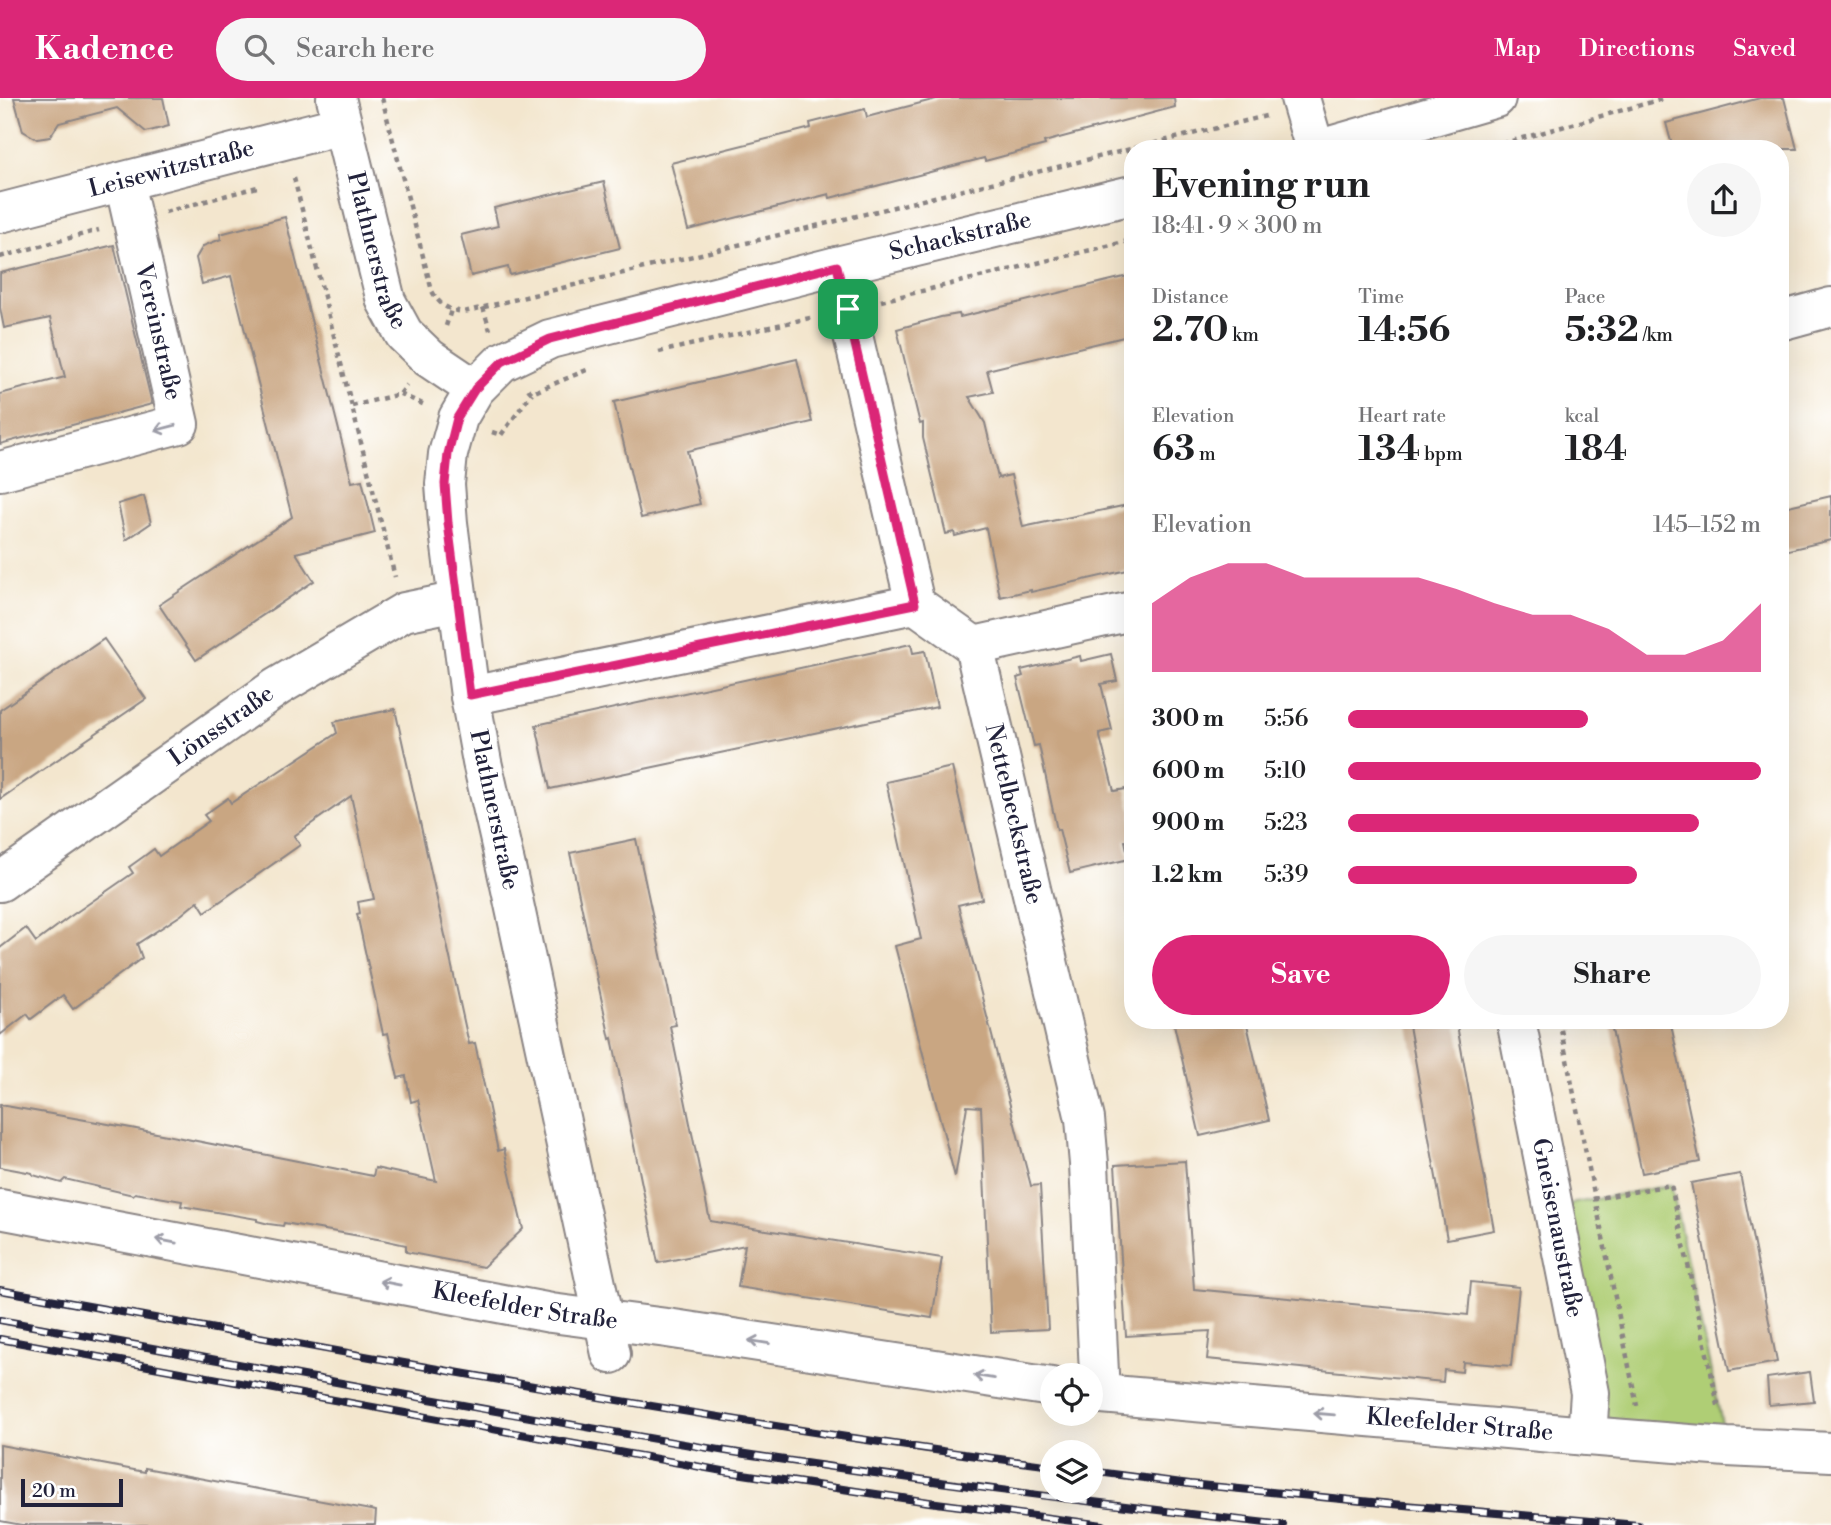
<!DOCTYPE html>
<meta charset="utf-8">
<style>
:root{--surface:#fff;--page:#f6f6f6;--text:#202124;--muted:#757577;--accent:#db2777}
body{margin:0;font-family:"Libre Bodoni",serif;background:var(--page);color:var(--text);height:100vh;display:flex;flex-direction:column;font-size:26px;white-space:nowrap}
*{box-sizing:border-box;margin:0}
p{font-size:23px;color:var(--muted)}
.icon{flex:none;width:38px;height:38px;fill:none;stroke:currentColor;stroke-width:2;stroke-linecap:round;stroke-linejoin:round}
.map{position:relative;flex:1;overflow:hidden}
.side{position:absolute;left:1124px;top:42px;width:665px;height:889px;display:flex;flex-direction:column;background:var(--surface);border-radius:28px;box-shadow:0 7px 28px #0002}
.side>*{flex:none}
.controls{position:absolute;left:1040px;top:1265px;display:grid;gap:14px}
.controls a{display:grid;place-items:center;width:63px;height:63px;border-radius:50%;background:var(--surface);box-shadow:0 7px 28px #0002;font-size:35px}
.scale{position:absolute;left:21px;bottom:18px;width:102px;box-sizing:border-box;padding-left:7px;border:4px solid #22223b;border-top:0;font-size:19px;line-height:24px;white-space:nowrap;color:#22223b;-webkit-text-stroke:5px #fff;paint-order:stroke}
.pin{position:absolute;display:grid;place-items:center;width:60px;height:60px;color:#fff;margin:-30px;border-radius:14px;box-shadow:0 4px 10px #0006}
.round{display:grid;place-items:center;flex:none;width:74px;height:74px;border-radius:37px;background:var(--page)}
.summary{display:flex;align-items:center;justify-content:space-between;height:119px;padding:0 28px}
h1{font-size:38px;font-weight:700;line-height:52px}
.metrics{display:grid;grid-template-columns:repeat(3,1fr);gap:10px;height:119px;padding:7px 28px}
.metrics div{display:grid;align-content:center}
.metrics b{font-size:35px;font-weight:700}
.metrics small{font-size:19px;font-weight:400}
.metrics p{font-size:19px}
.chart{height:196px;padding:14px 28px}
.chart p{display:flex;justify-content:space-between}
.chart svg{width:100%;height:126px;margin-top:7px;fill:var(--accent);opacity:.7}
.button{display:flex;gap:14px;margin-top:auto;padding:14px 28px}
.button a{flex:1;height:80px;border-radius:42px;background:var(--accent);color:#fff;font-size:28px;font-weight:700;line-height:80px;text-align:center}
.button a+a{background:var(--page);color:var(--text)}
ul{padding:0 28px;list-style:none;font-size:23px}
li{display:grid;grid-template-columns:112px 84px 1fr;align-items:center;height:52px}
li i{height:18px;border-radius:9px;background:var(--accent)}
header{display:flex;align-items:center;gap:42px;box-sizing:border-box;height:98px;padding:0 35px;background:var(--accent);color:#fff}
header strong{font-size:33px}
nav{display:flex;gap:38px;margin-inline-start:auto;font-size:24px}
.search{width:490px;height:63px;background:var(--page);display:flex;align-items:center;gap:18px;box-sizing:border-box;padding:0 24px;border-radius:38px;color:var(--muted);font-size:26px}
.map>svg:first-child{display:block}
.green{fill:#afce75;stroke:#687858;stroke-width:2}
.building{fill:#c9a682}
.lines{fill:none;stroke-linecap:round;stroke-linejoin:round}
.minor-casing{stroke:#8a8484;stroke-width:42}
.path{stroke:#8a8484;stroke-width:4.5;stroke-dasharray:5 5;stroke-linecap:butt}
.minor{stroke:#fff;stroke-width:38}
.rail-casing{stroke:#22223b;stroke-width:8}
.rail{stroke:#fff;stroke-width:5;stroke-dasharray:16;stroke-linecap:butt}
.oneway{stroke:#9c9ca7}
.route-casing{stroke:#fff;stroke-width:14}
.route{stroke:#db2777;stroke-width:9}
.labels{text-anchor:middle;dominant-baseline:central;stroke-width:6;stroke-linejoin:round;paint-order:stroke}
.street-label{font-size:24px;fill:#22223b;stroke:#fff}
</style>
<header>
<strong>Kadence</strong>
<div class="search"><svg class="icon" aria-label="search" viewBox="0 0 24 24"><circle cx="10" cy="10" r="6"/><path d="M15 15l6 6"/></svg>Search here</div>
<nav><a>Map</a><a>Directions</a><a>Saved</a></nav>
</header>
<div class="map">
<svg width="1831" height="1427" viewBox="0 0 1831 1427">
<rect width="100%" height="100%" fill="#fff"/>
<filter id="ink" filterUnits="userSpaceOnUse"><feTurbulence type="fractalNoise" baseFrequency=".0143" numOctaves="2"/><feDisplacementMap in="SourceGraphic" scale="14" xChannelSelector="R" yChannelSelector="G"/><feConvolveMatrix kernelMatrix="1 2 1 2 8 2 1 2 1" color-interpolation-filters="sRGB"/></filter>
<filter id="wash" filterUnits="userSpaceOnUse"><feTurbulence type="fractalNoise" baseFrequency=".00686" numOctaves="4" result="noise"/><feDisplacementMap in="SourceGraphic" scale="28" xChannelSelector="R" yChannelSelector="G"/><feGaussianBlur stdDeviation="1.57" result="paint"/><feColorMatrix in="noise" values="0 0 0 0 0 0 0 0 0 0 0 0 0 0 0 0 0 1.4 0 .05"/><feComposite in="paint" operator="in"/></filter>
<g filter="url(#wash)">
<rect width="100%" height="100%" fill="#f3e6ce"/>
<path class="green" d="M1671,1087L1727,1349L1587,1338L1554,1109Z"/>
<g id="blocks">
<g class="building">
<path d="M14,0H163L169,28L146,34L117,10L59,25L50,39L37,41L23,33Z"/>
<path d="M940,0H1174L1175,9L1044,44L1045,47L985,63L984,60L830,100L829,96L688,132L671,65L811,30L810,25L865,11L867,19Z"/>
<path d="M1760,0H1784L1797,51H1673L1666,25Z"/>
<path d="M604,84L620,150L510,177L508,169L471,178L461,137L498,128L494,110Z"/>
<path d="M285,119L352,384L362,382L375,435L296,455L314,483L196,562L159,507L292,419L231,178L202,186L196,160L203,148L221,141L220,136Z"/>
<path d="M114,147L152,306L0,346V296L65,279L50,220L4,230L0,210V175Z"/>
<path d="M1132,177V237L987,272L993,294L969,299L985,325L998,380L1011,377L1023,429L1132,406V471L1031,494V492L1000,499L986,430L955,438L954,434L946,436L923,340V325L920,326L897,231L941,219L959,216L960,219Z"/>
<path d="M797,261L812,324L687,353L700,406L641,420L614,304Z"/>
<path d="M144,398L151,425L126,442L118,406Z"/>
<path d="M1831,398V442L1780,454V410Z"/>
<path d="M104,541L146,601L0,701V612Z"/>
<path d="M911,546L913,555L925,553L937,609L550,691L536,627Z"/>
<path d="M1111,556L1117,583L1101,586L1112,632L1099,635L1114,693L1126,691L1132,716V741L1125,743L1129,761L1070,775L1059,731L1057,732L1039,647L1034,648L1017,580L1023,578L1021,572L1080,558L1081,563Z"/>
<path d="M395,611L469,946L475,945L498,1053L504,1051L523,1131L483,1169L406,1154V1147L383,1142L284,1125L283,1128L269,1126L257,1123V1121L181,1108L182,1103L135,1095L133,1097L65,1081L61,1085L33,1077L32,1075L0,1069V1007L131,1030L373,1078L375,1070L436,1083L418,1002L411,1004L406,978L398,980L388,935L383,936L357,816L360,815L358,804L374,801L351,698L294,738L300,747L205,814L198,803L181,817L137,846L142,860L73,911L63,897L31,921L27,916L0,937V850L26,830L36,844L68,820L133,775L129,769L143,759L154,751L159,758L209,723L204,717L228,700L231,705L337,635L334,624Z"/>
<path d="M952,669L982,801L958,807L1031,1088L1040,1087L1048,1231L991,1234L981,1009L967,1008L955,1079L895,848L921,841L886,684Z"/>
<path d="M636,741L676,927L670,928L710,1123L942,1160L932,1220L738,1189L745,1147L658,1165L612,940L610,941L570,755Z"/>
<path d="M1173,922H1246L1269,1022L1200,1038Z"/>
<path d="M1408,922H1456L1494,1132L1447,1141Z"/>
<path d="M1610,922H1670L1700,1064L1642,1075Z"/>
<path d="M1185,1063L1194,1191L1468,1217L1471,1184L1519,1189L1511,1268L1463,1264L1462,1274L1444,1272L1443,1284L1207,1261L1210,1233L1126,1238L1115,1067Z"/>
<path d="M1740,1076L1777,1264L1729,1273L1691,1085Z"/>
<path d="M1810,1274L1814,1303L1769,1307L1767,1280Z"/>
<path d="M0,1347L145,1374V1370L376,1413L375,1427H22L0,1423Z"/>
</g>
</g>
</g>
<g filter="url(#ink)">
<use href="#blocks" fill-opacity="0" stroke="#8a8484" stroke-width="2"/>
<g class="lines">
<defs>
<g id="minor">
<path id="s1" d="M336,0L386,203L404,236L429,260L475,291"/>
<path d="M1300,0L1315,51"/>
<path d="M1320,51L1496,0"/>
<path id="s2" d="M0,115L342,27"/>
<path id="s3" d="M837,168L915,506L974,548L1085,1021L1089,1066L1100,1296"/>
<path d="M1780,223L1831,209"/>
<path d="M0,373L179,326L124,84"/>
<path d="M974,548L1132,513"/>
<path d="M470,598L915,506"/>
<path id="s4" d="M0,784L277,589L404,514L458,503"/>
<path id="s5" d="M1516,922L1590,1295L1587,1338"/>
<path id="s6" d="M0,1111L551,1215L667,1230L1052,1289"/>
<path id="s7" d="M611,1256L510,787L482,664L470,598L448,425L445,386L448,356L458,320L475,291L502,264L550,241L837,168L1132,97"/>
<path id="s8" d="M1090,1295L1587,1338L1727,1349L1831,1354"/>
</g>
</defs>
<use href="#minor" class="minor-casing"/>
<g class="path">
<path d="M382,0L432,193C440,208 448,212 464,214L1270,17"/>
<path d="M1483,51L1666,0"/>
<path d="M294,80L395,479"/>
<path d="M165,114L261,88"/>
<path d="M0,159L99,132"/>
<path d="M881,203L1132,142"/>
<path d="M483,209L490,232"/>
<path d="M446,228L451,212"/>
<path d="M659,254L814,219"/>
<path d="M528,291L532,295L589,271"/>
<path d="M400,296L425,307"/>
<path d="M352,308L400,296L407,287"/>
<path d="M492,334L501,337L532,295"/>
<path d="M1559,922L1637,1308"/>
<path d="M1593,1101L1671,1087L1719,1312"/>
</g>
<use href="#minor" class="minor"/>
<defs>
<g id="rail">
<path d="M0,1192C350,1255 699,1322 1052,1368"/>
<path d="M0,1222C242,1266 484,1313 726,1353C911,1382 1097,1405 1283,1427"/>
<path d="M0,1241L723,1373L929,1404L1103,1427"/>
<path d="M1090,1373L1190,1386L1392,1406L1638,1427"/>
</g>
</defs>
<use href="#rail" class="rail-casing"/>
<use href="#rail" class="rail"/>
</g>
<defs><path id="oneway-shaft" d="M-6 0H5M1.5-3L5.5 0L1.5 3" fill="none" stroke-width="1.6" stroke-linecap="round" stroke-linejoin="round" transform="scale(1.75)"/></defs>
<g class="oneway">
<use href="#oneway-shaft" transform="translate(165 330) rotate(165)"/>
<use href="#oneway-shaft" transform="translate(166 1143) rotate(-169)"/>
<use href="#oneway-shaft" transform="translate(390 1185) rotate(-169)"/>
<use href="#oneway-shaft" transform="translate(759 1244) rotate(-171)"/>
<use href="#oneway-shaft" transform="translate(984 1279) rotate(-171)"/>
<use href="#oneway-shaft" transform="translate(1324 1316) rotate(-175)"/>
</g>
</g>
<g class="lines" filter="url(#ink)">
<defs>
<path id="route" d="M837,168L915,506L470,597L448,425L445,386L448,356L457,320L475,291L502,264L550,241Z"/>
</defs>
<use href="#route" class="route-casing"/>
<use href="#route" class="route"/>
</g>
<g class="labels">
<g class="street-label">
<text stroke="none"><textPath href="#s2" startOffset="177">Leisewitzstraße</textPath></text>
<text stroke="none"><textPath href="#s7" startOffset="1502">Schackstraße</textPath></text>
<text stroke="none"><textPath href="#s1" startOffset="158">Plathnerstraße</textPath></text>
<text transform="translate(158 234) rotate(77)">Vereinstraße</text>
<text stroke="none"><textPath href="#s4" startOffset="271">Lönsstraße</textPath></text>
<text transform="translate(494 712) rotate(78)">Plathnerstraße</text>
<text stroke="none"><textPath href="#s3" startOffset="592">Nettelbeckstraße</textPath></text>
<text stroke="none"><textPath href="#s5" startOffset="212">Gneisenaustraße</textPath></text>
<text stroke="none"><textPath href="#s6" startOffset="534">Kleefelder Straße</textPath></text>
<text stroke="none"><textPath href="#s8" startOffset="371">Kleefelder Straße</textPath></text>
</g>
</g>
</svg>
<div class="controls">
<a><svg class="icon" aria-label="locate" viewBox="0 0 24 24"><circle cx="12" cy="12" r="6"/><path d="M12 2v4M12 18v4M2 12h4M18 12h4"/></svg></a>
<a><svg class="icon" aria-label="layers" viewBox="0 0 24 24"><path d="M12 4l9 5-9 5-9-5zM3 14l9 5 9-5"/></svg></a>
</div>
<div class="scale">20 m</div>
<div class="pin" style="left:848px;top:211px;background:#1e9e55"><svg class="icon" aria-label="arrive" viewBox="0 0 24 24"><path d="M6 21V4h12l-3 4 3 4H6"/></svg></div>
<section class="side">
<div class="summary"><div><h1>Evening run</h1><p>18:41 · 9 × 300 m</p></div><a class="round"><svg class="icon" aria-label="share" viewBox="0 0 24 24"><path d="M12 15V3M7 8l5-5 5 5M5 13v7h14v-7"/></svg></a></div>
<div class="metrics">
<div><p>Distance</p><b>2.70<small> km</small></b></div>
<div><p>Time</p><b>14:56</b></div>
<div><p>Pace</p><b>5:32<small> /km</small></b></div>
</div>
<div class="metrics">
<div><p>Elevation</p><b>63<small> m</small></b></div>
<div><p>Heart rate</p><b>134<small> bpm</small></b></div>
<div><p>kcal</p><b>184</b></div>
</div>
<div class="chart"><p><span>Elevation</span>145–152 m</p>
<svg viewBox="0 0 160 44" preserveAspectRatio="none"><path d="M0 44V20L10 11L20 6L30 6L40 11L50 11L60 11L70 11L80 15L90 20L100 24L110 24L120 29L130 38L140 38L150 33L160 20V44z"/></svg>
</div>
<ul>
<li><b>300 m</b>5:56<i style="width:58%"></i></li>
<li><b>600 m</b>5:10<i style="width:100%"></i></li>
<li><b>900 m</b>5:23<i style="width:85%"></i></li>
<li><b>1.2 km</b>5:39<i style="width:70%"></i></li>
</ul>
<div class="button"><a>Save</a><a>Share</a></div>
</section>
</div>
